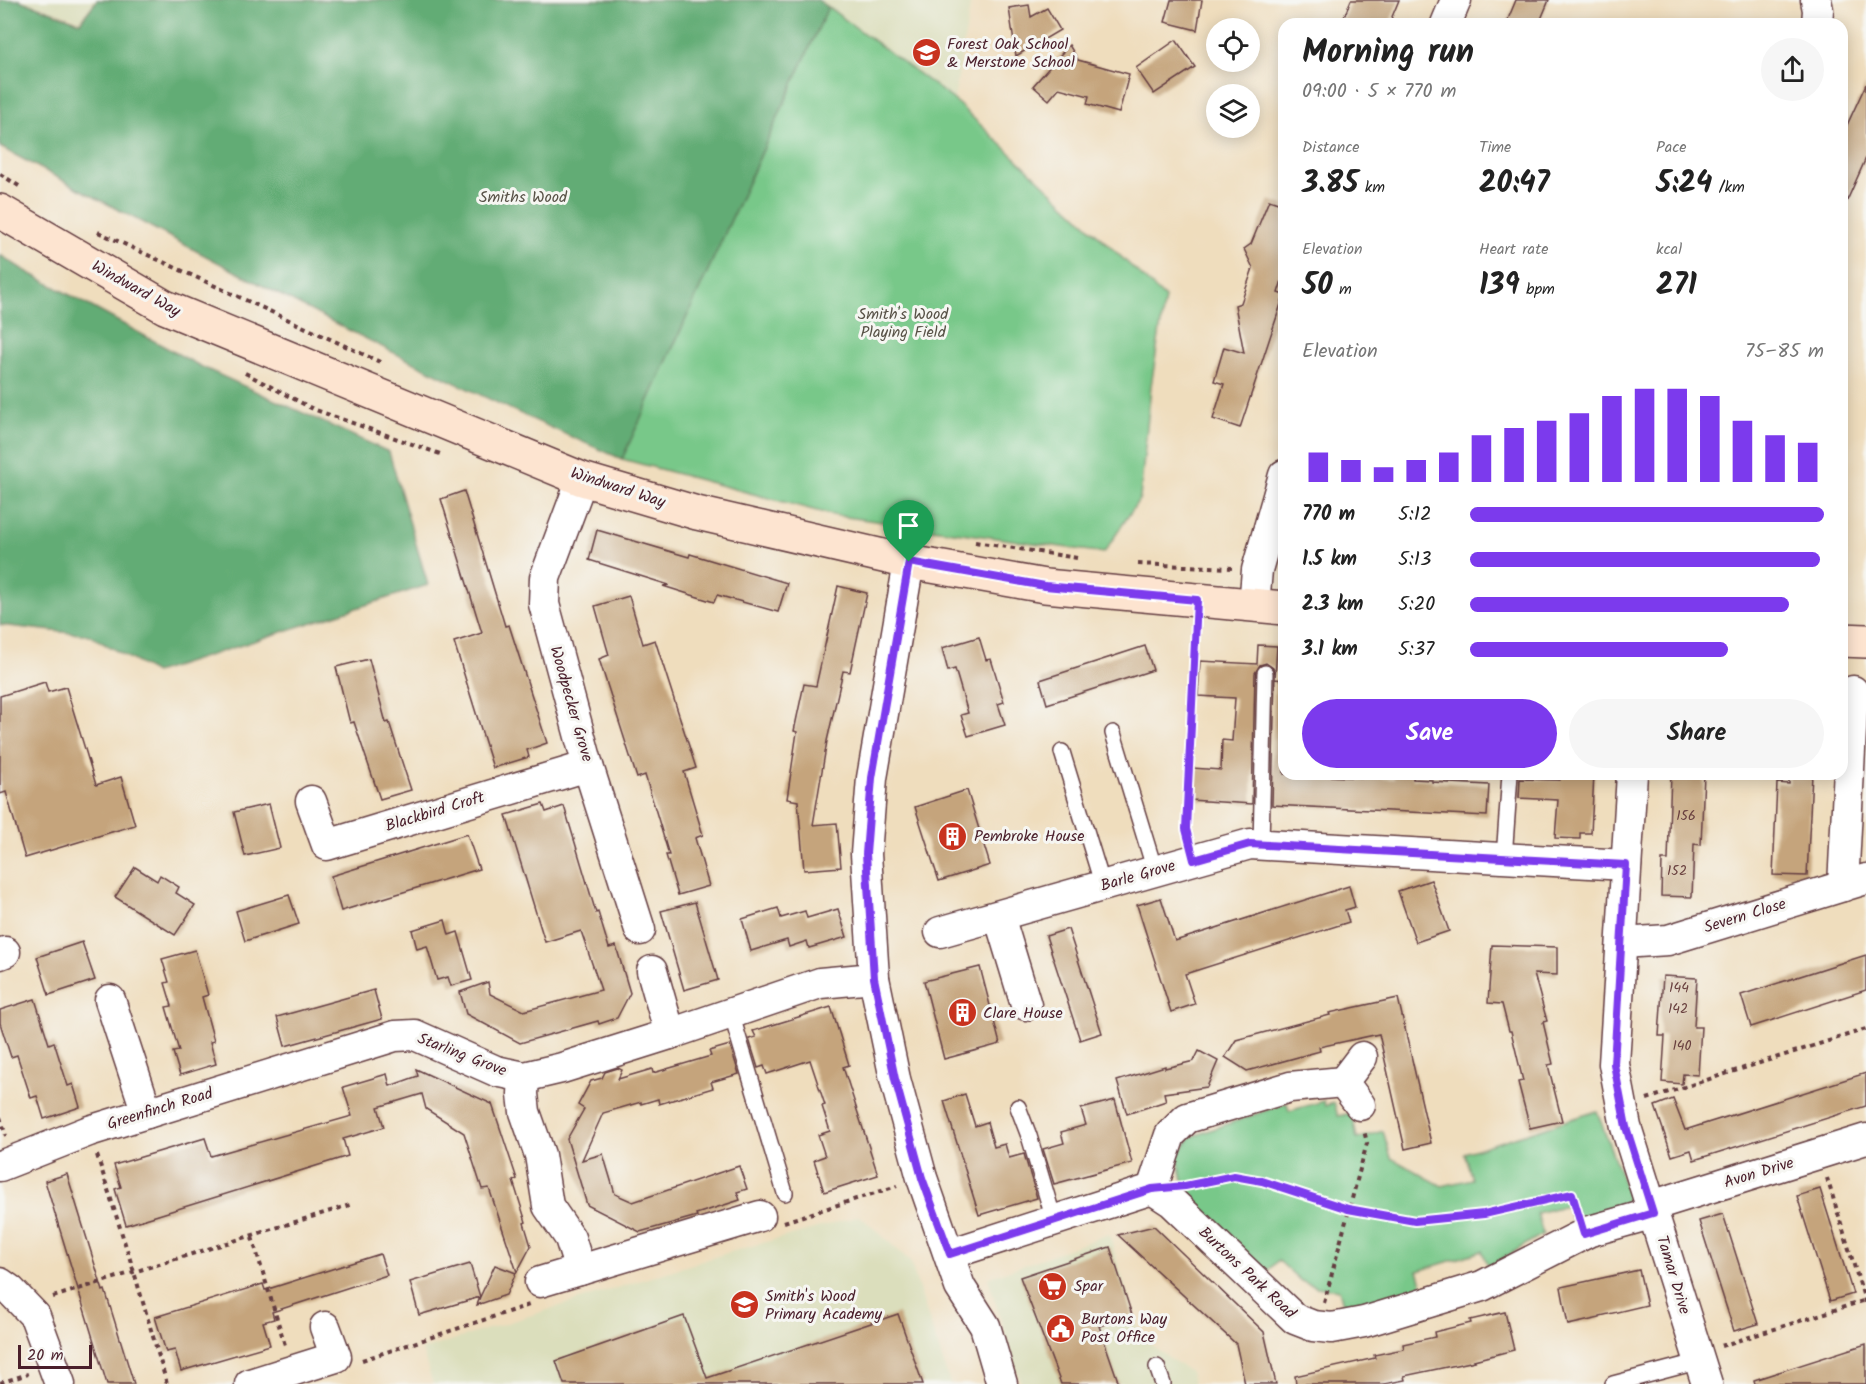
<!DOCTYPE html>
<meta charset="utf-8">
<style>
:root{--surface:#fff;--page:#f6f6f6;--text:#222;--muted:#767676;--accent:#7c3aed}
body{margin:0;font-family:Kalam,sans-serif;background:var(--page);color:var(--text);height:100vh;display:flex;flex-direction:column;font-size:22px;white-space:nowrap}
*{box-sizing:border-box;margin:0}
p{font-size:20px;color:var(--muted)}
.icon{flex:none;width:33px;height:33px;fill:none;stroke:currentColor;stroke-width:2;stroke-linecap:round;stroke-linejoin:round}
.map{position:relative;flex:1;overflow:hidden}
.details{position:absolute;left:1278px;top:18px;width:570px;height:762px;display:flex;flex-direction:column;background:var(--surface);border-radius:18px;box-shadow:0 3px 15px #0003}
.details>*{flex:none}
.tools{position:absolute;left:1206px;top:18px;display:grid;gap:12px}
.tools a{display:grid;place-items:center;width:54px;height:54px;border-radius:50%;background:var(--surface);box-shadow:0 3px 15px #0003;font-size:30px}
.scale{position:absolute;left:18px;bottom:15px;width:74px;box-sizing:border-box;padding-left:6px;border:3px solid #4a1f2b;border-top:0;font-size:16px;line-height:21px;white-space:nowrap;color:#4a1f2b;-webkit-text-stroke:4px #f6f6f2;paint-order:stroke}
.pin{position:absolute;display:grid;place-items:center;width:51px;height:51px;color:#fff;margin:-62px -26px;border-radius:50% 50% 50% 0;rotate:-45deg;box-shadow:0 0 6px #0007}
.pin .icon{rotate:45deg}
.round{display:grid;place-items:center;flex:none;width:63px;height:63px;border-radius:32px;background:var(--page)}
.head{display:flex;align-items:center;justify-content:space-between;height:102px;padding:0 24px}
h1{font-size:33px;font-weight:700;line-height:45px}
.stats{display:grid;grid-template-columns:repeat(3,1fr);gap:9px;height:102px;padding:6px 24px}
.stats div{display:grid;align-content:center}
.stats b{font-size:30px;font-weight:700}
.stats small{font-size:16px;font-weight:400}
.stats p{font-size:16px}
.chart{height:168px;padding:12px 24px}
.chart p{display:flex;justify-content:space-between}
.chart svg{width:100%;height:108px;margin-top:6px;stroke:var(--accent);stroke-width:6}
.cta{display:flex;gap:12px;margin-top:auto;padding:12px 24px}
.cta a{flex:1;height:69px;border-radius:36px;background:var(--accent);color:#fff;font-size:24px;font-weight:700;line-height:69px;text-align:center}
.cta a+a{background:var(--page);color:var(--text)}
ul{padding:0 24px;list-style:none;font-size:20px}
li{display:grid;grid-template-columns:96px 72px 1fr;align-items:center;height:45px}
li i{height:15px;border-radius:8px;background:var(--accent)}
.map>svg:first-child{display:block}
.built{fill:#dbdebc}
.green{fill:#78c889;stroke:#61745a;stroke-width:1.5}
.forest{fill:#62ac75;stroke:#566650;stroke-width:1.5}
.building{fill:#c5a47b}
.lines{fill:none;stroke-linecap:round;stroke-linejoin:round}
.lane-casing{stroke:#633c41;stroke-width:18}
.street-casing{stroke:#633c41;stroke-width:33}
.secondary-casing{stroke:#633c41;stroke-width:36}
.path{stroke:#633c41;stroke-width:4;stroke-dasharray:4.5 4.5;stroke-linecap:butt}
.lane{stroke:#fff;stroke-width:15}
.street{stroke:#fff;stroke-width:30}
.secondary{stroke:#fde4d0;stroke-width:33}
.route-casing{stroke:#fff;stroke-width:12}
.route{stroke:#7c3aed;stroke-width:8}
.labels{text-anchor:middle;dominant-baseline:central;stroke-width:6;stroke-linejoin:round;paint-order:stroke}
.number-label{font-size:14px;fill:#69403f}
.poi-label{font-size:16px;fill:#4a1f2b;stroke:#f6f6f2;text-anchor:start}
.park-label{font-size:16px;fill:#585247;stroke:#f6f6f2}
.street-label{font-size:16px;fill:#4a1f2b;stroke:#f6f6f2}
</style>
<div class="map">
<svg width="1866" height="1384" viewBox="0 0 1866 1384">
<rect width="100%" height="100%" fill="#f6f6f2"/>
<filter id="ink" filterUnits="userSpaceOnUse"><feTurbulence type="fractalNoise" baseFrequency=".0167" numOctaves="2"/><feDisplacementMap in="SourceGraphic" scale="12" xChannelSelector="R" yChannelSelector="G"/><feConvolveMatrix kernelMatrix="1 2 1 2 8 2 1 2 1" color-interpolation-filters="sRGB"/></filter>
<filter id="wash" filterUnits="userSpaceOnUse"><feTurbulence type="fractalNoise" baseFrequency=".008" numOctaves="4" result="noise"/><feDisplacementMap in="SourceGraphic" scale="24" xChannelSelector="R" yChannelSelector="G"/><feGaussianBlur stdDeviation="1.35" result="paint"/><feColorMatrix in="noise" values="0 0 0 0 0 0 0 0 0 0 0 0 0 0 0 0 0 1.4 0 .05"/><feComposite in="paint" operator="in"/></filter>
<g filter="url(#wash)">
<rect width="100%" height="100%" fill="#efddbd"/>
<g class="built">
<path d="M22,0H95L80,20Z"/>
<path d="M818,0H971L954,100L828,7Z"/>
<path d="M860,1216L910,1261L950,1384H433L422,1350L727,1253Z"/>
<path d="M1109,1234L1141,1338L1190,1372L1194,1384H1021L988,1278Z"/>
</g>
<g class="green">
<path d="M828,7L954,100L1165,298L1151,386L1140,498L1104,553L832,515L622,459Z"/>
<path d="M1324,1101L1325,1106L1334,1103L1338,1116L1352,1113L1357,1139L1383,1131L1391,1158L1442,1186L1472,1179L1464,1153L1597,1111L1630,1201L1573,1224L1567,1205L1537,1213L1543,1234L1489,1267L1482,1251L1418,1271L1424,1289L1346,1315L1339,1290L1317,1287L1301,1281L1278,1260L1266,1273L1189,1203L1177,1156L1191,1137L1287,1103L1289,1111Z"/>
</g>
<g class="forest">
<path d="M0,0H19L80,22L97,0H818L828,7L622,459C409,368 205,255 0,147Z"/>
<path d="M0,255L22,269L200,366L389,452L428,585L155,673L89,635L0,625Z"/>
</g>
<g id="blocks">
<g class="building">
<path d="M1171,0H1202L1197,30L1165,22Z"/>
<path d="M1351,0H1399L1389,24H1341Z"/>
<path d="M1516,0H1549L1539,24H1506Z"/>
<path d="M1029,5L1031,17L1047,8L1060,30L1016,56L1009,8Z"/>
<path d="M1176,40L1195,67L1154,94L1136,68Z"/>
<path d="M1069,45L1078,60L1129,74L1119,113L1087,104L1089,96L1059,88L1049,100L1033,86Z"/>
<path d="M1866,84V158L1842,212V136Z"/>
<path d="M1269,200L1284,205V274L1278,293L1284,295L1240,428L1213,419L1224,384L1214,381L1224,347L1244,353L1235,305L1241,303L1253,268L1244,249L1251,244Z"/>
<path d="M464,491L505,626L509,625L547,743L527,750L529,757L493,768L454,642L482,633L441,499Z"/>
<path d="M597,530L689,557L690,554L787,583L778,612L717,595L714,602L663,586L669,585L589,560Z"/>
<path d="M838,586L867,593L850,672L843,671L827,741L813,825L837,823L841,867L804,870L798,801L787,799L797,732L794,731L804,684L816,686Z"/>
<path d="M629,596L643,644L655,640L696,768L684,772L703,835L695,838L709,886L678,895L666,855H669L645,775L637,778L599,659L609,655L595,606Z"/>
<path d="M979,637L986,660L991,659L1004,702L998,704L1005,725L968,736L961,715L968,713L955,669L948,671L942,648Z"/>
<path d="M1258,645L1277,646L1275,679L1284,680V774L1394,779V774H1413V779L1432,780V782L1489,785L1487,816L1272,805L1275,673L1273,668L1266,663L1260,665L1255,673L1252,804L1190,800L1192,768L1221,770L1222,740L1232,741L1235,698L1198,696L1200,661L1257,664Z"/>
<path d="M1145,646L1153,670L1047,704L1040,680Z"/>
<path d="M369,659L386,723L389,722L411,790L380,799L354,722L350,723L336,667Z"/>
<path d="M45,682L48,692L66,687L96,785L121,777L135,825L25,858L6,792L0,794V696Z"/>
<path d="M1561,774H1594L1591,833H1580V839L1555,838L1558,800L1519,798L1520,779L1560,780Z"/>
<path d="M1671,774H1704L1701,845L1694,844L1692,897L1661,896L1662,860H1668Z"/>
<path d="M1789,774H1812L1807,876L1773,875L1777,783L1789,784Z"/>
<path d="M967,790L990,865L939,881L915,807Z"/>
<path d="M269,804L280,848L245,856L234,812Z"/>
<path d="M543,804L546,812L564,806L596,913L598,912L609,948L616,946L630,993L617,1018L599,1024L598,1021L520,1043L466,1014L460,992L488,982L490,994L524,1011L601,990L581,931L545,942L506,815Z"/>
<path d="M467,834L479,869L341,911L331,876Z"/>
<path d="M135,867L157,881L160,875L179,887L176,893L195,905L175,935L115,897Z"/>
<path d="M1431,880L1449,931L1416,942L1398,891Z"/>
<path d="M1349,886L1355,907L1345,910L1349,922L1185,974L1195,1004L1171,1012L1137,905L1161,898L1175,941Z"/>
<path d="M289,895L299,924L245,941L236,911Z"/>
<path d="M695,902L718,980L684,990L661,911Z"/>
<path d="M778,908L781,918L805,911L807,918L838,909L847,937L809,948L807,941L789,947L787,940L751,951L742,919Z"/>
<path d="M445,920L449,935L458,932L472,980L451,986L448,977L437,980L427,946L417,949L412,930Z"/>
<path d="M1068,929L1102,1033L1080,1040L1046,936Z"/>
<path d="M82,942L95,980L49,995L37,957Z"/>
<path d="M1492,945L1557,947V975L1534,974L1547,1021L1543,1022L1553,1064L1548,1065L1562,1121L1530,1128L1518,1082L1523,1081L1511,1031H1509L1502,1004L1488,1003Z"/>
<path d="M195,950L208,995L202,997L214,1041L210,1042L216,1064L180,1075L173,1052L179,1051L166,1007L172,1006L165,983L169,982L162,959Z"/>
<path d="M1866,955V990L1751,1027L1741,995Z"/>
<path d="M980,967L1000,1044L944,1059L924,981Z"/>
<path d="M1663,976L1697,978L1694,1027H1701L1698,1075L1683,1074L1682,1084L1662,1082L1665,1036H1659Z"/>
<path d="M374,990L382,1019L285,1046L277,1017Z"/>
<path d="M1398,998L1431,1143L1405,1149L1379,1034L1319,1047L1320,1051L1247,1071L1225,1057L1236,1040L1330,1015L1329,1013Z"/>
<path d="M35,999L49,1044L54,1042L68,1086L73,1084L80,1107L44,1119L37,1096L31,1098L17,1055L11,1057L0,1023V1010Z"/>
<path d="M831,1007L849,1065L843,1067L878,1175L824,1192L814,1160L825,1156L818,1135L830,1131L822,1106L825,1105L810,1060L767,1074L764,1066L758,1068L749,1039L756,1037L753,1031Z"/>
<path d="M730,1045L739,1074L711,1082L713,1088L659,1104L658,1099L641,1104V1102L603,1113L582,1160L603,1154L615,1194L633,1202L739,1166L747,1189L737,1192L740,1200L696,1214L697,1216L640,1232L587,1205L567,1139L584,1109L578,1105L591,1081L602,1078L605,1072L618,1068L622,1070L618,1079L652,1069L653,1073L711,1056L709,1051Z"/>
<path d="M1199,1051L1218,1061L1207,1087L1164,1093L1166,1101L1127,1114L1117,1081L1165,1066V1068L1194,1061Z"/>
<path d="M416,1069L492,1104L517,1179L513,1181L526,1222L524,1223L531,1246L517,1272L489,1188L482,1189L464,1133L426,1109L422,1094L378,1107L384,1127L343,1139L348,1156L126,1225L115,1189L121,1187L114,1165L205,1138L211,1156L352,1116L343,1087L387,1074L390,1086L418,1076Z"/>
<path d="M1866,1073V1106L1694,1160L1691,1150L1672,1156L1655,1106L1673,1099L1685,1130Z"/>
<path d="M965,1094L975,1126L987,1122L994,1147L1005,1144L1009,1158L1024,1154L1037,1198L979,1215L944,1101Z"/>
<path d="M1115,1100L1132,1163L1054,1184L1043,1149L1064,1143L1061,1132L1086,1125L1081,1109Z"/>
<path d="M67,1174L103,1291L105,1290L134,1384H107L45,1181Z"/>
<path d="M1820,1189L1853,1294L1830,1301L1797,1196Z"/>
<path d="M1723,1214L1758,1324L1734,1331L1699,1221Z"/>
<path d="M1154,1226L1264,1332L1276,1384H1245L1236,1344L1118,1235Z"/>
<path d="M1110,1247L1132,1315L1099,1326L1119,1384H1061L1020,1277Z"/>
<path d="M380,1254L387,1275L272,1312L274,1319L263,1322L270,1345L181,1371L175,1350L166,1352L155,1317L263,1284L265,1290Z"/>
<path d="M470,1264L480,1297L495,1265L516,1273L506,1295L477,1305L480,1297L419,1315L410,1282Z"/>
<path d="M1639,1270L1647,1305L1600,1316V1318L1568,1325L1561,1287Z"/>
<path d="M1505,1312L1514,1350L1474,1360L1475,1361L1404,1376L1405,1380L1384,1384H1296L1295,1376L1375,1358L1374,1355L1404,1349L1403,1344L1435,1337L1434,1332L1471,1323L1470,1320Z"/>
<path d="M898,1314L923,1384H564L556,1361L684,1316L707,1378Z"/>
<path d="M1866,1344V1384H1755L1754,1380Z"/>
</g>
</g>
</g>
<g filter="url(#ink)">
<use href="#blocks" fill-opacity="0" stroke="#633c41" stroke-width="1.5"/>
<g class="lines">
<defs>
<g id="lane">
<path d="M1113,733L1155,871"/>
<path d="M1062,752L1103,886"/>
<path d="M1261,844L1265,673"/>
<path d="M1504,858L1510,774"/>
<path d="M731,1013L785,1193"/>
<path d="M1018,1107L1029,1136L1054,1220"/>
<path d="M1157,1367L1163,1384"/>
<path d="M1613,1384L1700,1361"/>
</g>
<g id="street">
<path d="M1816,0L1818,10L1817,24"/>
<path d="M1446,24L1456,0"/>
<path d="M582,479L545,578L544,604L588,766L640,930"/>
<path d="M909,562L872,778L866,854L874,978L895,1079L922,1178L960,1287L985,1326L1002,1384"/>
<path d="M1254,606L1257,570L1284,475"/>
<path d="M1632,774L1614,1064L1626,1127L1707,1384"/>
<path d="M311,801L327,845L588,766"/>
<path d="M1843,886L1853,691"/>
<path d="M999,916L1026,1005"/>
<path d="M940,932L1250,844L1626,865"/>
<path d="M1622,943L1668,940L1866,879"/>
<path d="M0,954L5,952"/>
<path d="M652,971L670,1034"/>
<path d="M110,1000L147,1113"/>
<path d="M524,1077L523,1094L525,1112L540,1155L548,1206L570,1238L580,1270"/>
<path d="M1360,1105L1343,1082L1362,1057"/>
<path d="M0,1166L89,1131L395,1036L415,1035L496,1071L524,1077L562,1068L670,1034L820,983L874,978"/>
<path d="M1152,1189L1170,1135L1187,1118L1290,1087L1343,1082"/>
<path d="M1651,1206L1866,1139"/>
<path d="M950,1254L1152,1189L1172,1202L1295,1319L1313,1326L1332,1328L1364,1322L1482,1286L1590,1231L1654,1213"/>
<path d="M540,1282L760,1216"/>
<path d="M0,1283L10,1290L35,1316L60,1384"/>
<path d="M250,1384L336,1357L325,1327"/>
</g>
<g id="secondary">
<path d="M0,211L165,307L582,479L697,513L909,562L1045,586L1284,608"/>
<path d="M1842,640L1866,641"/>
</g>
</defs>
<use href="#lane" class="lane-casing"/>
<use href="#street" class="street-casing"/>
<use href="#secondary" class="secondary-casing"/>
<g class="path">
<path d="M0,174L19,186"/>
<path d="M98,232L380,362"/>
<path d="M245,373L313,409L440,454"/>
<path d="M975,542L1077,558"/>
<path d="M1138,564L1232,568"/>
<path d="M1188,836L1186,829L1196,628"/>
<path d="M1647,1099L1866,1029"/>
<path d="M0,1117L6,1136"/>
<path d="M97,1155L134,1272L167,1384"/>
<path d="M1827,1178L1866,1304"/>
<path d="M1192,1185L1234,1176L1262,1181L1348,1209L1415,1221L1483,1214L1572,1194L1576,1208"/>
<path d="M784,1222L897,1186"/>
<path d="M252,1237L285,1345"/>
<path d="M53,1297L353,1204"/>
<path d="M1324,1303L1367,1143L1364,1130"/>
<path d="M1721,1346L1866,1300"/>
<path d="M362,1360L529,1305"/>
<path d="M0,1383L28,1374"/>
</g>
<use href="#lane" class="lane"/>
<use href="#street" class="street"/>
<use href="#secondary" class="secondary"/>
</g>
</g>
<g class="lines" filter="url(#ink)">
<defs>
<path id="route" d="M909,562L1045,586L1197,600L1186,829L1194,860L1250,844L1626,865L1614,1064L1626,1127L1653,1213L1584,1234L1572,1194L1484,1214L1415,1221L1348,1209L1262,1181L1234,1176L1185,1186L1152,1189L950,1254L922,1178L895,1079L874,978L866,854L872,778Z"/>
</defs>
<use href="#route" class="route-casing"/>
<use href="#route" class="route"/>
</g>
<defs>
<symbol id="school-disc" viewBox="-11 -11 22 22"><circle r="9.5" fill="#c8321e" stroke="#f6f6f2"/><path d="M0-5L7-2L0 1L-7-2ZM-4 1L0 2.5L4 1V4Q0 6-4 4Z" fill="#fff"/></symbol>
<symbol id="building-disc" viewBox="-11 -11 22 22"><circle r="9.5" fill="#c8321e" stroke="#f6f6f2"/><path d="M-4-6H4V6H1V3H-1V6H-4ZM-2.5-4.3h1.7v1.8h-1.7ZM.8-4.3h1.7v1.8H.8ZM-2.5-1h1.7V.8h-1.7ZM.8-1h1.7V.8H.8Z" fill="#fff"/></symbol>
<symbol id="supermarket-disc" viewBox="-11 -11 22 22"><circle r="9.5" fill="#c8321e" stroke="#f6f6f2"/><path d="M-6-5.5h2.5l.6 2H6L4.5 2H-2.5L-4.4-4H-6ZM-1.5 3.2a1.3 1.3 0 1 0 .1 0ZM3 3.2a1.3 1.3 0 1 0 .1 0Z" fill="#fff"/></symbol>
<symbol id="civic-disc" viewBox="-11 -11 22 22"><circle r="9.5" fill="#c8321e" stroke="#f6f6f2"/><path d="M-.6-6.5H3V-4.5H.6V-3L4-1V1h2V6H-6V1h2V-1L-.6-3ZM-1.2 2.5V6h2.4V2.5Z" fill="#fff"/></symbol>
</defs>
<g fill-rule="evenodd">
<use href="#school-disc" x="910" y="36" width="33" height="33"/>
<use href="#building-disc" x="936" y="820" width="33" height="33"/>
<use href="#building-disc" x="946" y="996" width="33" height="33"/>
<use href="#supermarket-disc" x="1036" y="1270" width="33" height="33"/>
<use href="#school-disc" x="728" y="1288" width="33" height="33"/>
<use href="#civic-disc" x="1044" y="1312" width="33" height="33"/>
</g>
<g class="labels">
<g class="number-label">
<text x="1686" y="816">156</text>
<text x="1677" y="871">152</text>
<text x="1679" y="988">144</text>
<text x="1678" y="1009">142</text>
<text x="1682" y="1046">140</text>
</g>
<g class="poi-label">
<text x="947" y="44">Forest Oak School<tspan x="947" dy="18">&amp; Merstone School</tspan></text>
<text x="974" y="836">Pembroke House</text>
<text x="983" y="1013">Clare House</text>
<text x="1074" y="1286">Spar</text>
<text x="765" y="1296">Smith's Wood<tspan x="765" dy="18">Primary Academy</tspan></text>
<text x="1081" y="1319">Burtons Way<tspan x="1081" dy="18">Post Office</tspan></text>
</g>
<g class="park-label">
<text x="523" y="197">Smiths Wood</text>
<text x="903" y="314">Smith's Wood<tspan x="903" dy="18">Playing Field</tspan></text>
</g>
<g class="street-label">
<text transform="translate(136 289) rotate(29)">Windward Way</text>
<text transform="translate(618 488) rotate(18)">Windward Way</text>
<text transform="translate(571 704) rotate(74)">Woodpecker Grove</text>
<text transform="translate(435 812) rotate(-17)">Blackbird Croft</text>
<text transform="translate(1138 876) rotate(-16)">Barle Grove</text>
<text transform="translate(1745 916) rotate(-17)">Severn Close</text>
<text transform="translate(462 1055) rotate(21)">Starling Grove</text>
<text transform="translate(160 1109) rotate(-17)">Greenfinch Road</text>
<text transform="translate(1759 1173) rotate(-17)">Avon Drive</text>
<text transform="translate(1247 1273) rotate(43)">Burtons Park Road</text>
<text transform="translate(1673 1275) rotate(73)">Tamar Drive</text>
</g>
</g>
</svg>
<div class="tools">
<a><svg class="icon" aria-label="locate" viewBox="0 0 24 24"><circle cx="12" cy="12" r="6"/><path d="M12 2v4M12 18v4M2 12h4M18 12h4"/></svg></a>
<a><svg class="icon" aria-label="layers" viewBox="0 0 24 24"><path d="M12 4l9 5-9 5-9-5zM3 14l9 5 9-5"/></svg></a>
</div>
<div class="scale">20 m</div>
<div class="pin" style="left:909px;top:562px;background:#1e9e55"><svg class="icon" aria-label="arrive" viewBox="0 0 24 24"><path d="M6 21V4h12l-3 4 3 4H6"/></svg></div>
<section class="details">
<div class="head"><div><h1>Morning run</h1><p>09:00 · 5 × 770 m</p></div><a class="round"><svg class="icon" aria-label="share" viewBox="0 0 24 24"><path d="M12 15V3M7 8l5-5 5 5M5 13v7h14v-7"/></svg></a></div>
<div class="stats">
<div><p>Distance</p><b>3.85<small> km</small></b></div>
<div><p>Time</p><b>20:47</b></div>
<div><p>Pace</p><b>5:24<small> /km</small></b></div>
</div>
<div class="stats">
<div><p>Elevation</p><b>50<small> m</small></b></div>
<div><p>Heart rate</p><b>139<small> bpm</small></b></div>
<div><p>kcal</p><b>271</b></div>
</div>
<div class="chart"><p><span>Elevation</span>75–85 m</p>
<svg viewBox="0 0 160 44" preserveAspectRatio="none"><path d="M5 44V32M15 44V35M25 44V38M35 44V35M45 44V32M55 44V25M65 44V22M75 44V19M85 44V16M95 44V9M105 44V6M115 44V6M125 44V9M135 44V19M145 44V25M155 44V28"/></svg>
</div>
<ul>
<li><b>770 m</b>5:12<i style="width:100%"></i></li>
<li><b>1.5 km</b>5:13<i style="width:99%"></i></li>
<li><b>2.3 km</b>5:20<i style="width:90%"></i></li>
<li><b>3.1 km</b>5:37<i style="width:73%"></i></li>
</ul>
<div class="cta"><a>Save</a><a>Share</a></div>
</section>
</div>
